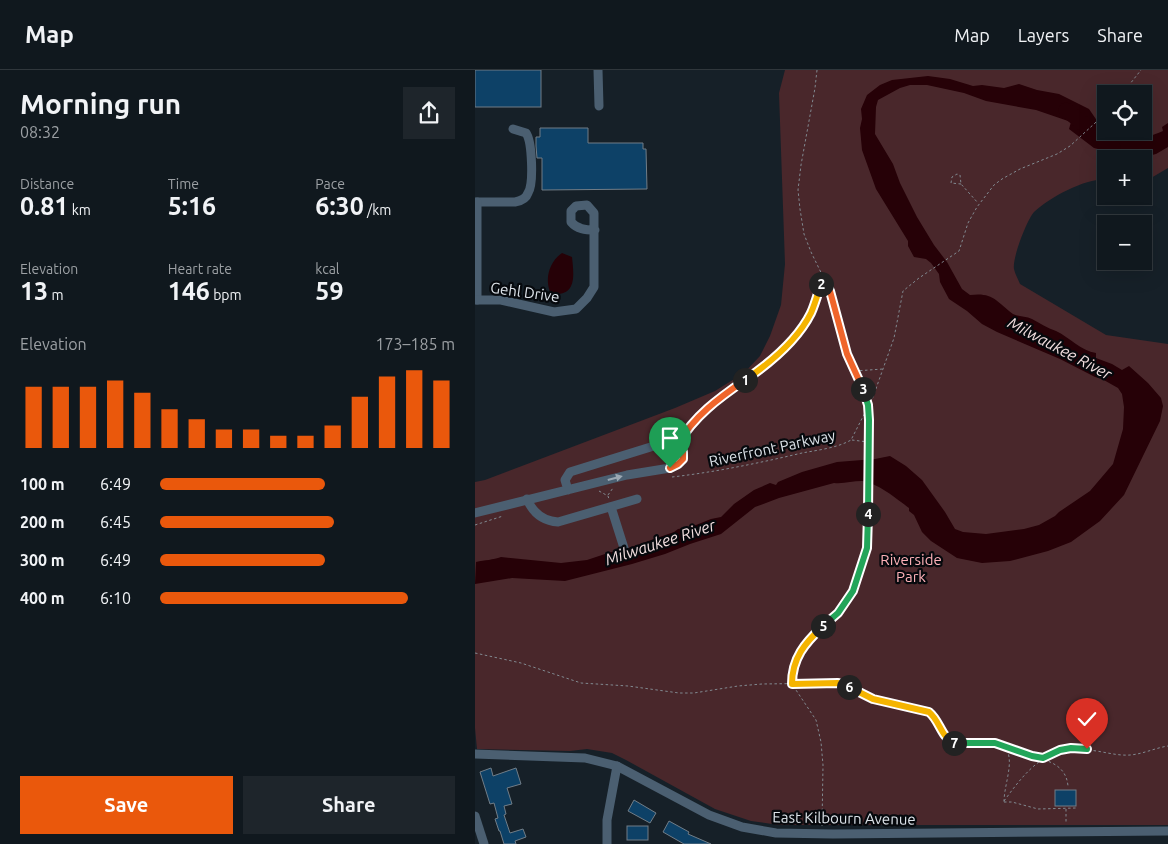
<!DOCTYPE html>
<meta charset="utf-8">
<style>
:root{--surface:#10181e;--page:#1e252b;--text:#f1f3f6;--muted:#9ca0a4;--line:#30373c;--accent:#ea580c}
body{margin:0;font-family:Ubuntu,sans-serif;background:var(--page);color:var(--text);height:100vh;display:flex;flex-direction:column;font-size:19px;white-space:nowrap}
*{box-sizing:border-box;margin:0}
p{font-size:16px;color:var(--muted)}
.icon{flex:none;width:28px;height:28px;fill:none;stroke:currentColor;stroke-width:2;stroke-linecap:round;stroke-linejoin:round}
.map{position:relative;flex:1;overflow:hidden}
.side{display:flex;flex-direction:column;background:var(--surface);width:475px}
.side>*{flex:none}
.fabs{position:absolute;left:622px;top:15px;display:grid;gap:10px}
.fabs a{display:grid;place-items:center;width:55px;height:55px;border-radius:0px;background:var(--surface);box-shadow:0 5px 20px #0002,0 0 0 1px var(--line);font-size:25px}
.pin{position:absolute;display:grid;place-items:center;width:42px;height:42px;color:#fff;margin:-51px -21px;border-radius:50% 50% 50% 0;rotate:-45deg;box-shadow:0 0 5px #0007}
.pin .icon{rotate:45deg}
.km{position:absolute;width:25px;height:25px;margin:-12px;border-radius:50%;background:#222;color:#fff;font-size:14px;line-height:25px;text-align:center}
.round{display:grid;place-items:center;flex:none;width:52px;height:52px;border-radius:0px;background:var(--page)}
.overview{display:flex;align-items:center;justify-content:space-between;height:85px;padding:0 20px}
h1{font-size:28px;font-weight:700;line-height:38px}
.metrics{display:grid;grid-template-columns:repeat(3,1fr);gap:8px;height:85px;padding:5px 20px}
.metrics div{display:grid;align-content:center}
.metrics b{font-size:25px;font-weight:700}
.metrics small{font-size:14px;font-weight:400}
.metrics p{font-size:14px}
.chart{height:140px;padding:10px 20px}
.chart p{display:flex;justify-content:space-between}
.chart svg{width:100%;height:90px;margin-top:5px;stroke:var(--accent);stroke-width:6}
.button{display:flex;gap:10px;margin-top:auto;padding:10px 20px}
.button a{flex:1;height:58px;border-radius:0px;background:var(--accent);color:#fff;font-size:20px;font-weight:700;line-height:58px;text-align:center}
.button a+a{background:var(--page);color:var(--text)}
ul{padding:0 20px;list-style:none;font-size:16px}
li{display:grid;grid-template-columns:80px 60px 1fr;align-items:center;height:38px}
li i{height:12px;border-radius:6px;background:var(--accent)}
header{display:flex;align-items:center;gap:30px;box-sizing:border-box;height:70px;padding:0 25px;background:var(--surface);border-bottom:1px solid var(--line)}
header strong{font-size:24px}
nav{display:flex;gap:28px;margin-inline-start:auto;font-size:18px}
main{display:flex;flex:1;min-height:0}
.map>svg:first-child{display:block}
.green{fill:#49272b;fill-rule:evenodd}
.water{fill:#260107}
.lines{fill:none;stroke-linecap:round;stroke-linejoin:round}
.river{stroke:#260107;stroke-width:15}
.building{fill:#0d4167;stroke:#717d87}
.path{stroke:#818990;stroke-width:1;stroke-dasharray:2.5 2.5;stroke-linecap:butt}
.minor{stroke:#4b5f71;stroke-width:9}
.oneway{fill:#9ba8b3}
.split-1-casing{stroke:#fff;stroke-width:10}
.split-2-casing{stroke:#fff;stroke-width:10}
.split-3-casing{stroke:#fff;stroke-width:10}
.split-4-casing{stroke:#fff;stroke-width:10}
.split-5-casing{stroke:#fff;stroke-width:10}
.split-6-casing{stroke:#fff;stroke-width:10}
.split-7-casing{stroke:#fff;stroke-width:10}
.split-8-casing{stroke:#fff;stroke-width:10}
.split-1{stroke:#f0652b;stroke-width:6}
.split-2{stroke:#f5b400;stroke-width:6}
.split-3{stroke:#f0652b;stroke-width:6}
.split-4{stroke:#22a559;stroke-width:6}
.split-5{stroke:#22a559;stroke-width:6}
.split-6{stroke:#f5b400;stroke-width:6}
.split-7{stroke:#f5b400;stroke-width:6}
.split-8{stroke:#22a559;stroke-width:6}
.labels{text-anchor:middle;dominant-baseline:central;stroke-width:4.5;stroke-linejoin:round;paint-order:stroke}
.street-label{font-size:15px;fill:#dde3e9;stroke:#06090d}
.park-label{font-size:15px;fill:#feb1b8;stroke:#06090d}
.water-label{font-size:16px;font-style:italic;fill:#f2dedf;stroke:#06090d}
</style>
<header>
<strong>Map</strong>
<nav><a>Map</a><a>Layers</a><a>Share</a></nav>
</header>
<main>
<section class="side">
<div class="overview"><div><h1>Morning run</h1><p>08:32</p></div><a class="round"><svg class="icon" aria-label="share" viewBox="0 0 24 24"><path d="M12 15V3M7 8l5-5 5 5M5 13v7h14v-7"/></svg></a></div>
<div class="metrics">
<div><p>Distance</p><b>0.81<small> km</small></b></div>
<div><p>Time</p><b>5:16</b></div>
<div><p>Pace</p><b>6:30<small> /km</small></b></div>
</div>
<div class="metrics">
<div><p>Elevation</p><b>13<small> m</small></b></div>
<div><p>Heart rate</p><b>146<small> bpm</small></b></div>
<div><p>kcal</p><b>59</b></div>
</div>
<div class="chart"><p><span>Elevation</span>173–185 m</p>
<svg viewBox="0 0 160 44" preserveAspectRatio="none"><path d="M5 44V14M15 44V14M25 44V14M35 44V11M45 44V17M55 44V25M65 44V30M75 44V35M85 44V35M95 44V38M105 44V38M115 44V33M125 44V19M135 44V9M145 44V6M155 44V11"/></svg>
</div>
<ul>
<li><b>100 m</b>6:49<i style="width:56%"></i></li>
<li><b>200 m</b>6:45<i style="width:59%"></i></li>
<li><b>300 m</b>6:49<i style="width:56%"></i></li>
<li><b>400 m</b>6:10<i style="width:84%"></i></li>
</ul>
<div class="button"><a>Save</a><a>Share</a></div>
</section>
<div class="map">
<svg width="693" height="774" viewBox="0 0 693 774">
<rect width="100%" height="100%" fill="#162028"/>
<path class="green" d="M310,0H693V98L676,108H669V89H631V109C607,110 577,126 559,142C552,150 537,188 539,199C540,204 543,209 545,214L631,265L693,274V755H304L276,751L240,739L151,690L137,683L112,679L95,681L2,679L0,658V412L10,410L200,338L240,321L269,303L285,286L295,266L306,235L310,194L304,23ZM631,24H669V61H631Z"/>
<g class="water">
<path d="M453,6L475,9L498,16L507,15L529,18L544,14L562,20L584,24L614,39L627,58L637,65L641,69L648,70L651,67C665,72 675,66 688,61L687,57L693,53V77L681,84L669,87H643L631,81L619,78L594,59L596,52L561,40L511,31L489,23L452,15H435L425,18L403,30L401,37L400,64L418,94L425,113L442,147L459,175L472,192L487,219L495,225C518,222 521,231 538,244C543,247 551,246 557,249C565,253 572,258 581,261C594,267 606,281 621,283V288L637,294L647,300L654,296L673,313L686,328L688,336L685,351L649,425L625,451L596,472L573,481L535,491L507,493L482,488L456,471L447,462L439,445L434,441V438C422,429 401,412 387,411C377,411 369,414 359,413L304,428L280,437L246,464L215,474L190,484L157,494L90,511L37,508L0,514L1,492C10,490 18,490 26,487L86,493L112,490L136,482H142L199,462L203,459L216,457L236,449L246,447L259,434L279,420L295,413L301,415L303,412L327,402L362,392L400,389L415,386L431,396L447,410L470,442L480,459L488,462L511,464L549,459L564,455L580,446L584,442L615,421L638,394L648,359L649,337L647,324L643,318L627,309L620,307L585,289L522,262L507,254L492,241L474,229L465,212L464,204L456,193L451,189L439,187L433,176V171L401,119L387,80L385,58L387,49L386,39L392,25L405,15L417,10Z"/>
<path d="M87,183L97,187C99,206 102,227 76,224C69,210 74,192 87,183Z"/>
</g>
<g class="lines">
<path class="river" d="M591,40L638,77"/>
</g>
<g class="building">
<rect x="0" y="0" width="66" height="37"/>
<path d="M65,58H113V73H168V79H171L172,119L67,120V88H62L61,76V67H65Z"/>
<path d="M16,698L18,706L41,698L46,714L32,718L37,734L29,736L31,744L29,745L35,763L48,759L51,767L40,771L41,774H29L25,761H24L20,749L23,748L19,733L15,734L5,702Z"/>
<rect x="580" y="720" width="21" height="16"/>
<path d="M159,730L181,743L175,753L153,741Z"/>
<path d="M194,751L214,762L213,764L236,774H209L188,762Z"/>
<rect x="152" y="756" width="21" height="14"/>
</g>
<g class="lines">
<g class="path">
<path d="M342,0L340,18L326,95L323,120L325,139L329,164L336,182L355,221L372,284L389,320L394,350L392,478L378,521L363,543L331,572L320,591L317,603V614L341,650L346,672L348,695L347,756"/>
<path d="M647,24L666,0"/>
<path d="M486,114L476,113L477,107L482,104L485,105L486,114L503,133"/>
<path d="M380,301L408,299"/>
<path d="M207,368C221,342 248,326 271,309C295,292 321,271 335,244C341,233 344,220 348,208"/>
<path d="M377,370L393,372"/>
<path d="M197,407C241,402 284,393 327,383C343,380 362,378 376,370L398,327L419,268L428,221L444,208L484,181L493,153L502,137L519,115L527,109L545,99L582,84L595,76L631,43"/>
<path d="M124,421L133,426L134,429"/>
<path d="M133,425L138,418"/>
<path d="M0,455L28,446"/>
<path d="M0,583L46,593L106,613L153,616L204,623H219L263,616L287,614L363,613L372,616L398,629L454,642C463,650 465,666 476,672C491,680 531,662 534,687C536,700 529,718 529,732"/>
<path d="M531,677C539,680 548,684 557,686C574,691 591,695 593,716"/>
<path d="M529,731C551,701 572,674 613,680C627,681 641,686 655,685C668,684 680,678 693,676"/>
<path d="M529,732H537L563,739L601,738"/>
<path d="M591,739V752"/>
</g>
<g class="minor">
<path d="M123,0L124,36"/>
<path d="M0,132H40C46,131 51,129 53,123C59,114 57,71 51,63L38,59"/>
<path d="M2,132V230"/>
<path d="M0,230H26L79,242L101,239L112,228L119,217V143L112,135L101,136L96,141V152C102,159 110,160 120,160"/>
<path d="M52,429C58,443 68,451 83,452L162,429"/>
<path d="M136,437L149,478"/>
<path d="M0,443L152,405L195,398L203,394L208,389C208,378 204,375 195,371L95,402L90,410L93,420"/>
<path d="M0,684L110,688L142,696L234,745L267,757L301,763L358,764L693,761"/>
<path d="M0,746L9,774"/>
<path d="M132,774V750L142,696"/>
</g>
</g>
<defs><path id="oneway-solid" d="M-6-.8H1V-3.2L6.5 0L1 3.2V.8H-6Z" transform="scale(1.25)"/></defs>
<use class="oneway" href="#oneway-solid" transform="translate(140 408) rotate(-15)"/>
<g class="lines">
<defs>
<path id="split-1" d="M195,398L203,394L208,389V382L203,374C219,346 244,328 270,310"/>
<path id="split-2" d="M270,310C295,293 322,271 336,243C340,234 343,223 346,214"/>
<path id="split-3" d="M346,214L348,208L355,221L372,284L388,319"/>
<path id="split-4" d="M388,319L393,335L394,350L393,444"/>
<path id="split-5" d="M348,556L363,543L378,521L392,478L393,444"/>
<path id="split-6" d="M348,556C330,573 317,588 317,614L363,613L374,617"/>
<path id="split-7" d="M374,617L398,629L454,642C465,651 466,667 479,673"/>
<path id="split-8" d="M479,673H520L557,686L568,688L585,680L596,678L612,679"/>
</defs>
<use href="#split-1" class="split-1-casing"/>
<use href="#split-2" class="split-2-casing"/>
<use href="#split-3" class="split-3-casing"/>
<use href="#split-4" class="split-4-casing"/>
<use href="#split-5" class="split-5-casing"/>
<use href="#split-6" class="split-6-casing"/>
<use href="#split-7" class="split-7-casing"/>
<use href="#split-8" class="split-8-casing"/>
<use href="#split-1" class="split-1"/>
<use href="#split-2" class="split-2"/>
<use href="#split-3" class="split-3"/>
<use href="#split-4" class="split-4"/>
<use href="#split-5" class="split-5"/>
<use href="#split-6" class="split-6"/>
<use href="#split-7" class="split-7"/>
<use href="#split-8" class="split-8"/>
</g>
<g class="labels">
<g class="street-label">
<text transform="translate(50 222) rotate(8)">Gehl Drive</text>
<text transform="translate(297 378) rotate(-12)">Riverfront Parkway</text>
<text transform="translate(369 748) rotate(1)">East Kilbourn Avenue</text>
</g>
<g class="park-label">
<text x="436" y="489">Riverside<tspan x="436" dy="17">Park</tspan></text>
</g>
<g class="water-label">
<text transform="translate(585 278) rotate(28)">Milwaukee River</text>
<text transform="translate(185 472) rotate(-18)">Milwaukee River</text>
</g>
</g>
</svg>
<div class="fabs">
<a><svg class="icon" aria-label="locate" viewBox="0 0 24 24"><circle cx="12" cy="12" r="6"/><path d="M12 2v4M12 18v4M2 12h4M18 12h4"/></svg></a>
<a>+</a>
<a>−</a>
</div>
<div class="pin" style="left:195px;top:398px;background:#1e9e55"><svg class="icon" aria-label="arrive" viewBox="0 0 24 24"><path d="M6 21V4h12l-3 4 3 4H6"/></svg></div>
<div class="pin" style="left:612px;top:679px;background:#d93025"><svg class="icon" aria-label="check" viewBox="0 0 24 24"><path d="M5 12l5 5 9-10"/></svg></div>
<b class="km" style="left:270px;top:310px">1</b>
<b class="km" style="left:346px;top:214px">2</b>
<b class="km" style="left:388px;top:319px">3</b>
<b class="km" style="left:393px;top:444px">4</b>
<b class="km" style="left:348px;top:556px">5</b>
<b class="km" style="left:374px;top:617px">6</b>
<b class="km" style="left:479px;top:673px">7</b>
</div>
</main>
